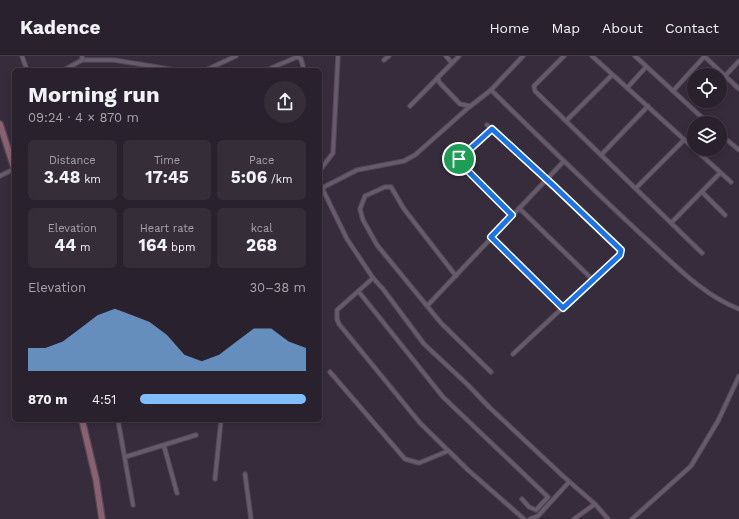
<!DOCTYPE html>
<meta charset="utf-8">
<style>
:root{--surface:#29212d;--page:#352e39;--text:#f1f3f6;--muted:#a5a3aa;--line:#453e49;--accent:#81bdfa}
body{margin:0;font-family:"Work Sans",sans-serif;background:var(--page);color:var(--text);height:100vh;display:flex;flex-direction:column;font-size:15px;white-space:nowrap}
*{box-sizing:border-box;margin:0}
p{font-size:13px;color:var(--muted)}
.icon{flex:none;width:22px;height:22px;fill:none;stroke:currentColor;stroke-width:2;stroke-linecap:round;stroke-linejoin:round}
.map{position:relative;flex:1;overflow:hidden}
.sheet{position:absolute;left:12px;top:12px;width:310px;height:354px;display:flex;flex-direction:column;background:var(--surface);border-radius:6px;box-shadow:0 2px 6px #0003,0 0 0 1px var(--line)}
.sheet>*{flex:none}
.controls{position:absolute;left:687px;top:12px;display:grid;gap:8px}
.controls a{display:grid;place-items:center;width:40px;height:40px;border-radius:50%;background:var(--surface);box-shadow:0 2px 6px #0003,0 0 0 1px var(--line);font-size:20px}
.pin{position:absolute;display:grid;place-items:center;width:34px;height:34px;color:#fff;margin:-17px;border:2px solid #fff;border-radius:50%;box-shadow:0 1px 4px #0007}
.round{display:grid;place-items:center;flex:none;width:42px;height:42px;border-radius:21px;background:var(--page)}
.head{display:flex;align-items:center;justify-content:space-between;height:68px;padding:0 16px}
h1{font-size:22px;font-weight:700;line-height:30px}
.metrics{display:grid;grid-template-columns:repeat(3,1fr);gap:6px;height:68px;padding:4px 16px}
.metrics div{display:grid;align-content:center;border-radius:6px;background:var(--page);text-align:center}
.metrics b{font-size:17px;font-weight:700}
.metrics small{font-size:11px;font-weight:400}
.metrics p{font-size:11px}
.chart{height:112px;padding:8px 16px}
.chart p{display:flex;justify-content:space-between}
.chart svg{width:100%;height:72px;margin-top:4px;fill:var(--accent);opacity:.7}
ul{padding:0 16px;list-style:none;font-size:13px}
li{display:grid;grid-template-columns:64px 48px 1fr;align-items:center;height:30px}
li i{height:10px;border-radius:5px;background:var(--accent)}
header{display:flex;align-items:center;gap:24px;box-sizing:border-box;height:56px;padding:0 20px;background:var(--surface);border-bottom:1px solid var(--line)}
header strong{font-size:19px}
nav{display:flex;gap:22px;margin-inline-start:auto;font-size:14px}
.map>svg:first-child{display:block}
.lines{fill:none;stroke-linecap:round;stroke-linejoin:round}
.minor-casing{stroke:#524856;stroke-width:5.5}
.secondary-casing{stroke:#524856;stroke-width:8}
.minor{stroke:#665a6c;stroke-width:3.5}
.secondary{stroke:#8b6172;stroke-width:5.5}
.route-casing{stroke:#fff;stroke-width:8}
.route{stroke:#1a73e8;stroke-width:5}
</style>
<header>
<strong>Kadence</strong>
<nav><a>Home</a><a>Map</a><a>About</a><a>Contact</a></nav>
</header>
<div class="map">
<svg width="739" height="463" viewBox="0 0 739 463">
<rect width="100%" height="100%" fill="#372c3c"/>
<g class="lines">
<defs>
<g id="minor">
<path d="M22,0L27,14"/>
<path d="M446,0L452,7"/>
<path d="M564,0L534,30L535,35L702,197"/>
<path d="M592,0L731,126"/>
<path d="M635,0L708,67"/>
<path d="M704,0L739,33"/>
<path d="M82,4H114L175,14"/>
<path d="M384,4L389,0"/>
<path d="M64,14L82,4V0"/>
<path d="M206,14L236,0"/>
<path d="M267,14L297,1L301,3L304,14"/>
<path d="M725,20L739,5"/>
<path d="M438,21L439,26L460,48L470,50"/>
<path d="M627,32L646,11"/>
<path d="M491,34C541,83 591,132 643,180C672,206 702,239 739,253"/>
<path d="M673,35L704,1"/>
<path d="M410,50L459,0"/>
<path d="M320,61V67"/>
<path d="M566,65L612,19"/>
<path d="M487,69L555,131L621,194L619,199L513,298"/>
<path d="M492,73L459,103V106L512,159"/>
<path d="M720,78L739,94"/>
<path d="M601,99L648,50"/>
<path d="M702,100L708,93"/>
<path d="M320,114L333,97L338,0"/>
<path d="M0,120L14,113"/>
<path d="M322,132L347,183L373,222L383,233L424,288L468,329L489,351L564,421L595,448L608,463"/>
<path d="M636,132L684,84"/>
<path d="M320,133L357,114L404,105L415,99L468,52L491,34L523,0"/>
<path d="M702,136L725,159"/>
<path d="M519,152L593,224"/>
<path d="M672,166L720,117"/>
<path d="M491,181L563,252"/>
<path d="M456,220L404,153L391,131H385L365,140L360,153L363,164L377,189L441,267L491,316"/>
<path d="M373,222L337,254V263L339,268L420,367L468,414L524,463"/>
<path d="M359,236L443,341L548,441L536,454L529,451L522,443"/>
<path d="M428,249L564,105"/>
<path d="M330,316L405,403L419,407L448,395"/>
<path d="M118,364L133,449"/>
<path d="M164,390L177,437"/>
<path d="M125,401L196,379"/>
<path d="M245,418L251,463"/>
<path d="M215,423L221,364"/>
<path d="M530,463L538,460L569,426"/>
<path d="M574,463L595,448"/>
<path d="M632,463L691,410L718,365L739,320"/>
</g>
<g id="secondary">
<path d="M0,68L14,112"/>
<path d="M82,364L96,423L102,463"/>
</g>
</defs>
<use href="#minor" class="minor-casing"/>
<use href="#secondary" class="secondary-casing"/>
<use href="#minor" class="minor"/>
<use href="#secondary" class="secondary"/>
</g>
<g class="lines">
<defs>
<path id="route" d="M492,73L555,131L621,194L620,199L563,252L491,181L512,159L459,106V103Z"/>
</defs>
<use href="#route" class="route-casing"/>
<use href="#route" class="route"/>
</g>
</svg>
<div class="controls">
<a><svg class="icon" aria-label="locate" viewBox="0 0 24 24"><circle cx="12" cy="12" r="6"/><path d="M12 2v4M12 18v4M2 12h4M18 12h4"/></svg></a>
<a><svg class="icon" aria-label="layers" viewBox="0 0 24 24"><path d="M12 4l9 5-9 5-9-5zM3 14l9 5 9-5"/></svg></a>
</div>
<div class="pin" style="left:459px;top:103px;background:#1e9e55"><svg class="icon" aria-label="arrive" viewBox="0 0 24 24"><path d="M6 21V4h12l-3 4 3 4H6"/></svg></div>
<section class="sheet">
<div class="head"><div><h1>Morning run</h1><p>09:24 · 4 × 870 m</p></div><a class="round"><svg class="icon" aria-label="share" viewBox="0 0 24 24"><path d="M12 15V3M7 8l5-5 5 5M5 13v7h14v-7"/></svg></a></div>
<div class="metrics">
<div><p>Distance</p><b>3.48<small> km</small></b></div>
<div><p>Time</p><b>17:45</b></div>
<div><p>Pace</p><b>5:06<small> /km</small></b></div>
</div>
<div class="metrics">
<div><p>Elevation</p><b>44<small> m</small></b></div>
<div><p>Heart rate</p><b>164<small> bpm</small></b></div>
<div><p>kcal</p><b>268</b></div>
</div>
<div class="chart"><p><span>Elevation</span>30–38 m</p>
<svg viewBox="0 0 160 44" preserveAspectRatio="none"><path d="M0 44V30L10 30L20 26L30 18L40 10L50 6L60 10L70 14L80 22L90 34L100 38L110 34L120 26L130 18L140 18L150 26L160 30V44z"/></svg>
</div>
<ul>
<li><b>870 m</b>4:51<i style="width:100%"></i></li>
</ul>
</section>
</div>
